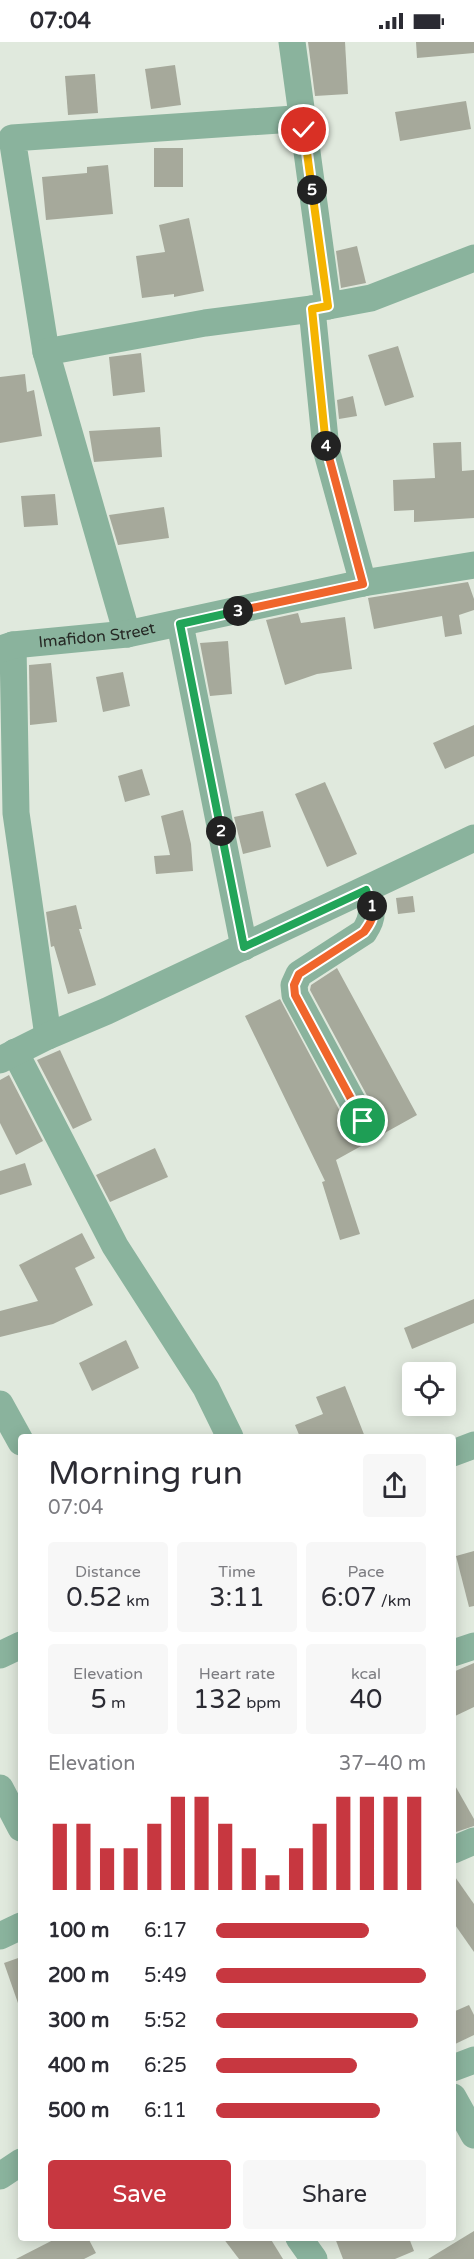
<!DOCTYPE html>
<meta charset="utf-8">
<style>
:root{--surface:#fff;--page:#f7f7f7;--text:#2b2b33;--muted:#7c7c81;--accent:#c73740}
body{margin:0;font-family:"Varela Round",sans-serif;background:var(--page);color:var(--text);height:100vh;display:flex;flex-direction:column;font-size:22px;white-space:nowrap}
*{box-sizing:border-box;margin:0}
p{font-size:20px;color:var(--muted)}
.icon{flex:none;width:33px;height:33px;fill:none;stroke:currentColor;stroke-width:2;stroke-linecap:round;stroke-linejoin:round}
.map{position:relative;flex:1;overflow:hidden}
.sheet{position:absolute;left:18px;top:1392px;width:438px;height:807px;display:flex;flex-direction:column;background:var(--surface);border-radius:6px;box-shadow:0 3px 15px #0003}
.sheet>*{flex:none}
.fabs{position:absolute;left:402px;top:1320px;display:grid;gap:12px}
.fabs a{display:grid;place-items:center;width:54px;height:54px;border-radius:6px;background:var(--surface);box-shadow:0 3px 15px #0003;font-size:30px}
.pin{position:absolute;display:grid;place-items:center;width:51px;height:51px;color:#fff;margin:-26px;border:3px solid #fff;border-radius:50%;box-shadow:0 2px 6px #0007}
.km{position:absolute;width:30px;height:30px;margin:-15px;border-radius:50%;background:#222;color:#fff;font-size:16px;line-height:30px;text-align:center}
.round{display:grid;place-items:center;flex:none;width:63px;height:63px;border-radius:6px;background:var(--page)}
.summary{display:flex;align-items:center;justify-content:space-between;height:102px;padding:0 30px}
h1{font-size:33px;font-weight:600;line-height:45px}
.metrics{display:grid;grid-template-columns:repeat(3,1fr);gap:9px;height:102px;padding:6px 30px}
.metrics div{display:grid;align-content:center;border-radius:6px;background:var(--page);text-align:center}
.metrics b{font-size:26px;font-weight:600}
.metrics small{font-size:16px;font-weight:400}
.metrics p{font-size:16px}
.chart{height:168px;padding:12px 30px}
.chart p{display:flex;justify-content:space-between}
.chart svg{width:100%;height:108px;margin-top:6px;stroke:var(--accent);stroke-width:6}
.button{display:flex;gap:12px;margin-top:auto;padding:12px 30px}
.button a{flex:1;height:69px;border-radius:6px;background:var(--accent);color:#fff;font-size:24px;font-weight:600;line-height:69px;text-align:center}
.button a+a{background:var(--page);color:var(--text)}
ul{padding:0 30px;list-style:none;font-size:20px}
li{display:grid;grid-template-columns:96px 72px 1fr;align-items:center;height:45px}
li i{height:15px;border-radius:8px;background:var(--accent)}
.status{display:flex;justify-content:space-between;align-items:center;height:42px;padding:0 30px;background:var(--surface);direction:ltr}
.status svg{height:16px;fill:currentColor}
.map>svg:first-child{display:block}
.building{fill:#a6a99b}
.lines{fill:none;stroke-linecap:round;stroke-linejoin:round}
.minor{stroke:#8ab39d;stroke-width:27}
.split-1-casing{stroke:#fff;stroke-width:12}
.split-2-casing{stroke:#fff;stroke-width:12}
.split-3-casing{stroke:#fff;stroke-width:12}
.split-4-casing{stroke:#fff;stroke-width:12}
.split-5-casing{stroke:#fff;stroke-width:12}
.split-6-casing{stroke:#fff;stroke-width:12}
.split-1{stroke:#f0652b;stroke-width:8}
.split-2{stroke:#22a559;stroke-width:8}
.split-3{stroke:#22a559;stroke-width:8}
.split-4{stroke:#f0652b;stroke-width:8}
.split-5{stroke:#f5b400;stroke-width:8}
.split-6{stroke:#f5b400;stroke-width:8}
.labels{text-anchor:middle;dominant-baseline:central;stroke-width:4.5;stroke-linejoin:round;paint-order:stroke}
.street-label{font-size:16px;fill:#262925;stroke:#fff}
</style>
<div class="status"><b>07:04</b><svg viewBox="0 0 49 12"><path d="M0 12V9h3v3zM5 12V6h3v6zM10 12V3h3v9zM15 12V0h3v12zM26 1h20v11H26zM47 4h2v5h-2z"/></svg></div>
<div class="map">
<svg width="474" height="2217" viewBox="0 0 474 2217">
<rect width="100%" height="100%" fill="#e0e9dd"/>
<g class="building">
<path d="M308,0H345L348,52L315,54Z"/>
<path d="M416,0H474V11L417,16Z"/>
<path d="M175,23L181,63L151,67L145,27Z"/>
<path d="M95,32L98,71L68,73L65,34Z"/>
<path d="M466,59L471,87L400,99L395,70Z"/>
<rect x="154" y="106" width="29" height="39"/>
<path d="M108,123L113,172L46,178L42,135L87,131V125Z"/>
<path d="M189,176L204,249L174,255V252L142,256L136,214L165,210L159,183Z"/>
<path d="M357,204L366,241L341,246L336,209Z"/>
<path d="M398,304L414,355L385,364L368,313Z"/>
<path d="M141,311L145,350L113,354L109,315Z"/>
<path d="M25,332L27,350L34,348L42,394L0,401V335Z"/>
<path d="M353,354L357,374L339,377L337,358Z"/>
<path d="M160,385L162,415L94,420L89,389Z"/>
<path d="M461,400L462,429L474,428V476L414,480V468L394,469L393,438L435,436L433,401Z"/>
<path d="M55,452L58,483L24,485L21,454Z"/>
<path d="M164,465L169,496L118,503L109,473Z"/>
<path d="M468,540L474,557V568L459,573L462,592L445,595L442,574L374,587L368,556Z"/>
<path d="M298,571L301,581L345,575L352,627L317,632L285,643L266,578Z"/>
<path d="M228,599L232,652L210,654L200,601Z"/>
<path d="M51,621L57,680L30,683L29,623Z"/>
<path d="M123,630L130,664L103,670L96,635Z"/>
<path d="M474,683V714L445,727L433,701Z"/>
<path d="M142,727L150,753L125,760L118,734Z"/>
<path d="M325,740L357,812L327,825L295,752Z"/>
<path d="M183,768L191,802L193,829L156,832L154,814L170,813L161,774Z"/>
<path d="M263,769L271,805L243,812L234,775Z"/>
<path d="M413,854L415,870L398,872L396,856Z"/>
<path d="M76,863L82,887H79L96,943L68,952L54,904L51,905L46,870Z"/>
<path d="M337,926L417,1073L336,1118L360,1192L340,1198L322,1140L325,1139L245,974L280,957L349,1086L355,1093L362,1095L370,1093L377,1087L379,1079L377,1072L310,948L311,943Z"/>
<path d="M60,1008L92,1078L73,1087L37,1018Z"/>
<path d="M9,1033L43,1099L16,1113L0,1081V1038Z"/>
<path d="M155,1106L168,1135L110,1160L96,1133Z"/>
<path d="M25,1121L32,1143L0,1153V1129Z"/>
<path d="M82,1191L95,1216L75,1226L93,1263L53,1282L0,1295V1269L38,1259L19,1223Z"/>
<path d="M474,1257V1281L412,1307L404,1286Z"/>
<path d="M126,1298L139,1326L92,1349L79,1321Z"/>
<path d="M345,1344L365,1395H300L295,1383L323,1372L316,1355Z"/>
<path d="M474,1509V1564L469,1565L456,1514Z"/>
<path d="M474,1621V1665L453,1675V1630Z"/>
<path d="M453,1740L474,1777V1784L453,1791Z"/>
<path d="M453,1832L474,1862V1910L453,1880Z"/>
<path d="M21,1915V1964H19L4,1921Z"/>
<path d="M469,1963L474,1973V1993L453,2003V1970Z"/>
<path d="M474,2189V2217H428Z"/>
<path d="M57,2196H88L96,2211L84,2217H16Z"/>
<path d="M223,2196H270L283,2217H239Z"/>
<path d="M335,2196H409L414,2209L395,2217H343Z"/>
</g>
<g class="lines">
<g class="minor">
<path d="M292,0L328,264"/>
<path d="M312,267L326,407L363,541"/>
<path d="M46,310L12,96L294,77"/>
<path d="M180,582L244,905"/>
<path d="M127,592L46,310L205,281L312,267L371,256L474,216"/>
<path d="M13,603L16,771L48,994"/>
<path id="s1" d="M0,607L13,603L127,592L363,541L474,523"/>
<path d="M15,1010L115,1204L206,1346L230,1395"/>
<path d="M0,1018L48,994L107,969L474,796"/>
<path d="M363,1079L295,953L294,943L299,932L364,890C375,874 372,865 366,848"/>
<path d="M0,1362L21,1400"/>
<path d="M453,1411L474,1403"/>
<path d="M453,1611L474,1604"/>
<path d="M0,1613L21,1603"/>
<path d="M0,1746L21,1786"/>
<path d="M453,1808L474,1799"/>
<path d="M0,1894L21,1884"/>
<path d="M453,2026L474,2018"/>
<path d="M453,2055L474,2093"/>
<path d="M0,2134L21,2120"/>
<path d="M299,2196L314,2217"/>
</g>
</g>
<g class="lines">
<defs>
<path id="split-1" d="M363,1079L295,953L294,943L299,932L364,890C370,882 375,874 372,864"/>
<path id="split-2" d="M221,789L244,905L366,848L372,864"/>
<path id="split-3" d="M221,789L180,582L238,569"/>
<path id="split-4" d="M238,569L363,542L326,404"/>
<path id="split-5" d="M312,148L328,264L312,267L326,404"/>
<path id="split-6" d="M304,88L312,148"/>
</defs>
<use href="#split-1" class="split-1-casing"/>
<use href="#split-2" class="split-2-casing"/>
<use href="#split-3" class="split-3-casing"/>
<use href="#split-4" class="split-4-casing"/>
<use href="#split-5" class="split-5-casing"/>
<use href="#split-6" class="split-6-casing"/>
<use href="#split-1" class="split-1"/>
<use href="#split-2" class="split-2"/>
<use href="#split-3" class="split-3"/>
<use href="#split-4" class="split-4"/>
<use href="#split-5" class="split-5"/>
<use href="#split-6" class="split-6"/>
</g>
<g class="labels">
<g class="street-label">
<text stroke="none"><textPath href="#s1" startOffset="98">Imafidon Street</textPath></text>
</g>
</g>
</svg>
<div class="fabs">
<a><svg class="icon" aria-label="locate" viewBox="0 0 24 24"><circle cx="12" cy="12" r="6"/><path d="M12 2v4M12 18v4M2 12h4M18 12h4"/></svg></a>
</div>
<div class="pin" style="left:363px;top:1079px;background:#1e9e55"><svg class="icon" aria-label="arrive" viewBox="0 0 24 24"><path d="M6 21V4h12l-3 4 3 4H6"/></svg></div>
<div class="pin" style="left:304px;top:88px;background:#d93025"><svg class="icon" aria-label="check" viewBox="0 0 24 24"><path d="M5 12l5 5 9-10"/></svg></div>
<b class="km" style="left:372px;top:864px">1</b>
<b class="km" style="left:221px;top:789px">2</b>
<b class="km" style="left:238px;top:569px">3</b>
<b class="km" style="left:326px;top:404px">4</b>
<b class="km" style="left:312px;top:148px">5</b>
<section class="sheet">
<div class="summary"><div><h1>Morning run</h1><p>07:04</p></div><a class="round"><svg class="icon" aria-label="share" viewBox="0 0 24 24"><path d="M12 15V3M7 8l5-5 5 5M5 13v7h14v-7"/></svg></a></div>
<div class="metrics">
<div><p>Distance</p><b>0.52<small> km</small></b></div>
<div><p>Time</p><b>3:11</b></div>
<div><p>Pace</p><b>6:07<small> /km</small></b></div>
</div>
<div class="metrics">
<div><p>Elevation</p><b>5<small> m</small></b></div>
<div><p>Heart rate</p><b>132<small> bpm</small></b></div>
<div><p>kcal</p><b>40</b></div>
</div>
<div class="chart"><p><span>Elevation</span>37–40 m</p>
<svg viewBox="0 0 160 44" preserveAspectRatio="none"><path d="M5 44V17M15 44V17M25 44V27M35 44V27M45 44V17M55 44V6M65 44V6M75 44V17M85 44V27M95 44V38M105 44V27M115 44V17M125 44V6M135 44V6M145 44V6M155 44V6"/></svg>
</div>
<ul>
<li><b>100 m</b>6:17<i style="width:73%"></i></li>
<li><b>200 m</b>5:49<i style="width:100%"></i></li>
<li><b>300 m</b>5:52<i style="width:96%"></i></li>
<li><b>400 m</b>6:25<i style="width:67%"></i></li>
<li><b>500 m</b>6:11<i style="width:78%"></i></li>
</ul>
<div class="button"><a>Save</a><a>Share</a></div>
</section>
</div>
